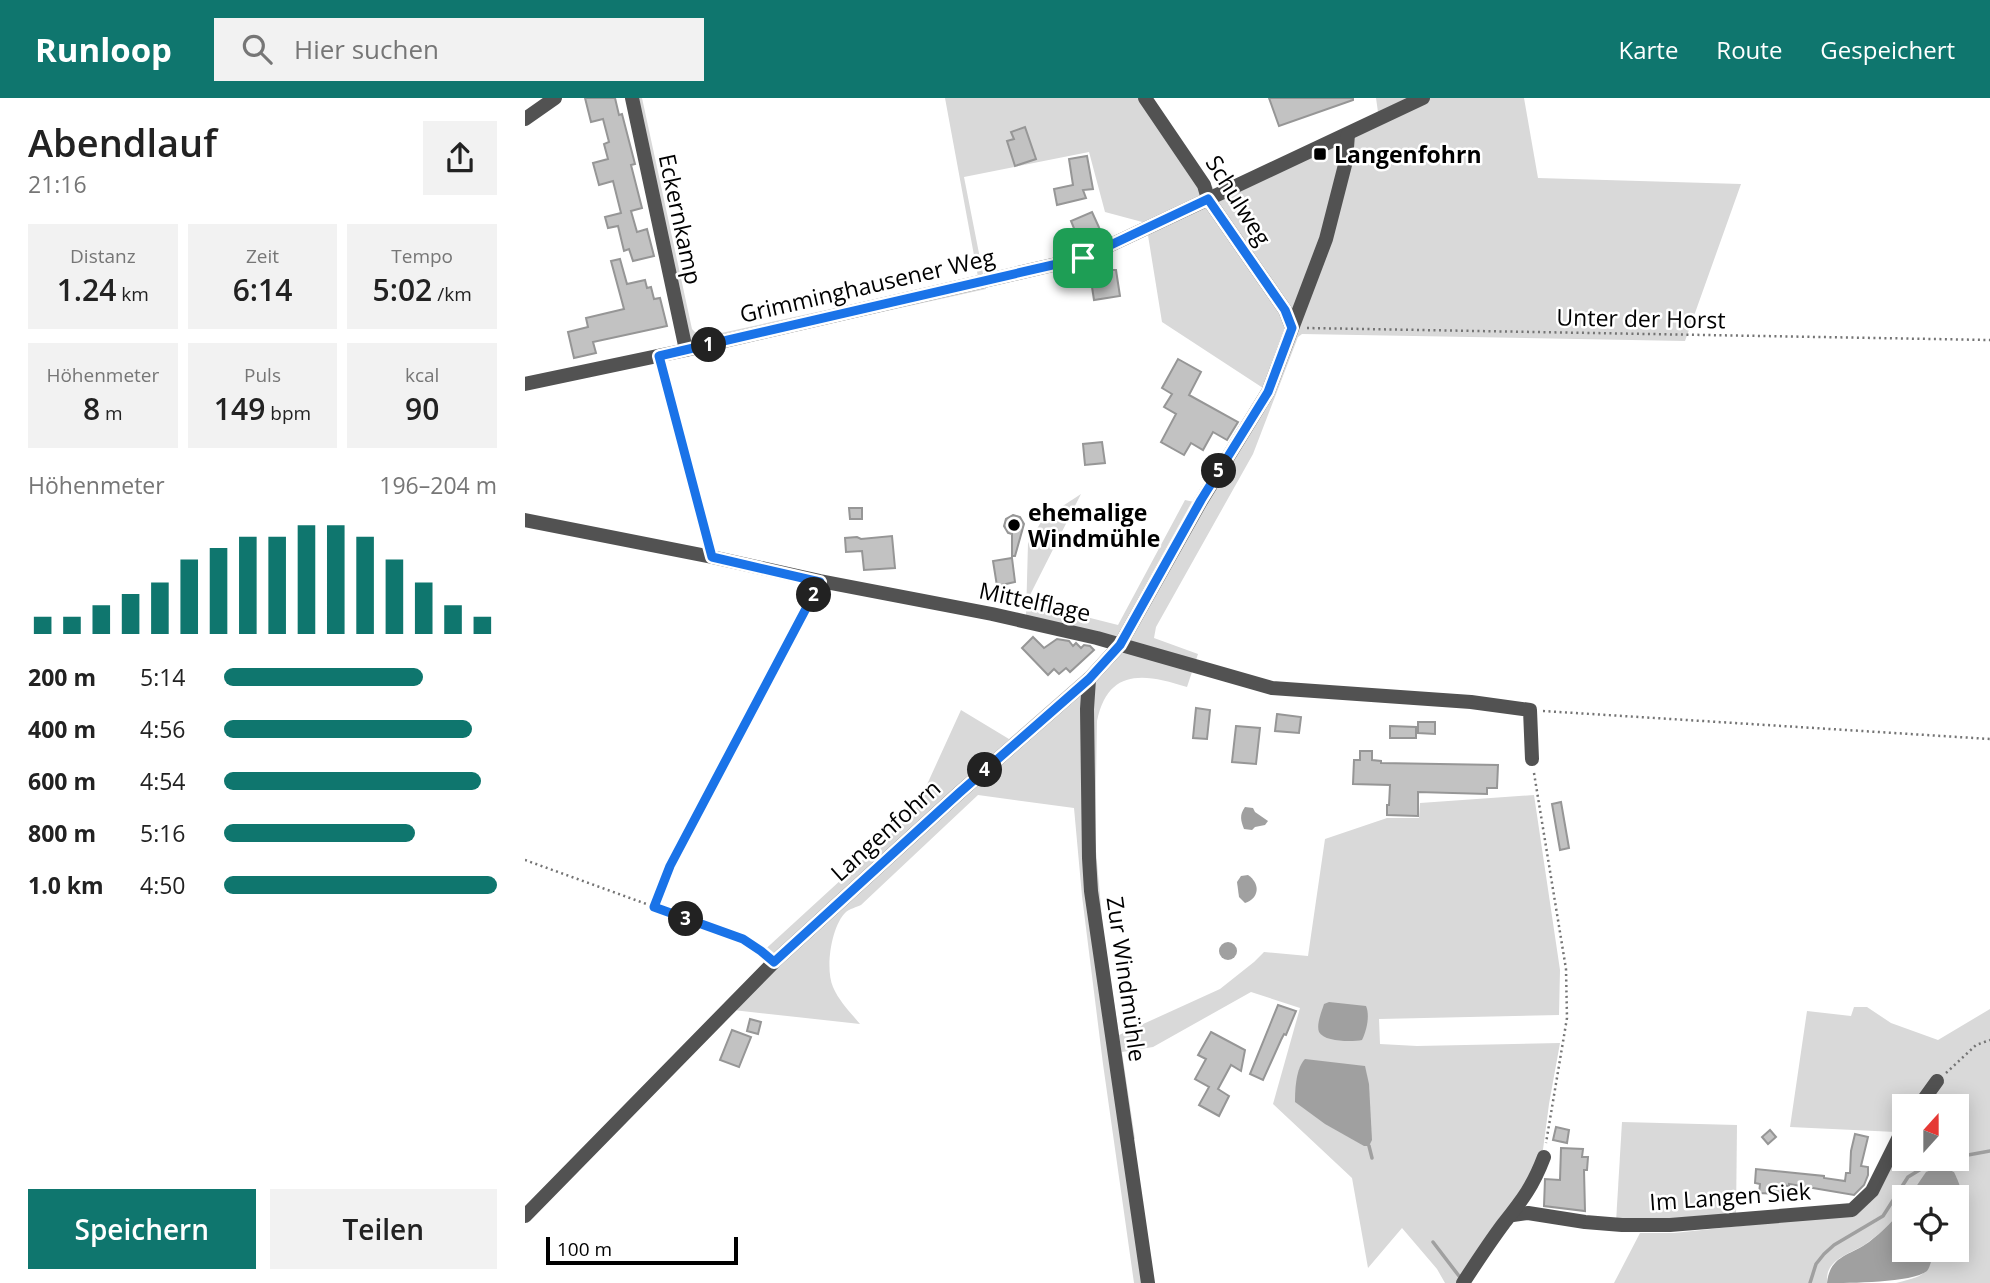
<!DOCTYPE html>
<html lang="de">
<meta charset="utf-8">
<style>
:root{--surface:#fff;--page:#f2f2f2;--text:#222;--muted:#767676;--accent:#0f766e}
body{margin:0;font-family:"Open Sans",sans-serif;background:var(--page);color:var(--text);height:100vh;display:flex;flex-direction:column;font-size:26px;white-space:nowrap}
*{box-sizing:border-box;margin:0}
p{font-size:23px;color:var(--muted)}
.icon{flex:none;width:38px;height:38px;fill:none;stroke:currentColor;stroke-width:2;stroke-linecap:round;stroke-linejoin:round}
.map{position:relative;flex:1;overflow:hidden}
.sheet{display:flex;flex-direction:column;background:var(--surface);width:525px}
.sheet>*{flex:none}
.needle{width:46px;rotate:21deg}
.tools{position:absolute;left:1367px;top:996px;display:grid;gap:14px}
.tools a{display:grid;place-items:center;width:77px;height:77px;border-radius:0px;background:var(--surface);box-shadow:0 4px 18px #0003;font-size:35px}
.scale{position:absolute;left:21px;bottom:18px;width:192px;box-sizing:border-box;padding-left:7px;border:4px solid #000;border-top:0;font-size:19px;line-height:24px;white-space:nowrap;color:#000;-webkit-text-stroke:5px #fff;paint-order:stroke}
.pin{position:absolute;display:grid;place-items:center;width:60px;height:60px;color:#fff;margin:-30px;border-radius:14px;box-shadow:0 4px 10px #0006}
.km{position:absolute;width:35px;height:35px;margin:-18px;border-radius:50%;background:#222;color:#fff;font-size:19px;line-height:35px;text-align:center}
.round{display:grid;place-items:center;flex:none;width:74px;height:74px;border-radius:0px;background:var(--page)}
.overview{display:flex;align-items:center;justify-content:space-between;height:119px;padding:0 28px}
h1{font-size:38px;font-weight:600;line-height:52px}
.stats{display:grid;grid-template-columns:repeat(3,1fr);gap:10px;height:119px;padding:7px 28px}
.stats div{display:grid;align-content:center;border-radius:0px;background:var(--page);text-align:center}
.stats b{font-size:30px;font-weight:600}
.stats small{font-size:19px;font-weight:400}
.stats p{font-size:19px}
.chart{height:196px;padding:14px 28px}
.chart p{display:flex;justify-content:space-between}
.chart svg{width:100%;height:126px;margin-top:7px;stroke:var(--accent);stroke-width:6}
.primary-button{display:flex;gap:14px;margin-top:auto;padding:14px 28px}
.primary-button a{flex:1;height:80px;border-radius:0px;background:var(--accent);color:#fff;font-size:28px;font-weight:600;line-height:80px;text-align:center}
.primary-button a+a{background:var(--page);color:var(--text)}
ul{padding:0 28px;list-style:none;font-size:23px}
li{display:grid;grid-template-columns:112px 84px 1fr;align-items:center;height:52px}
li i{height:18px;border-radius:9px;background:var(--accent)}
header{display:flex;align-items:center;gap:42px;box-sizing:border-box;height:98px;padding:0 35px;background:var(--accent);color:#fff}
header strong{font-size:33px}
nav{display:flex;gap:38px;margin-inline-start:auto;font-size:24px}
.search{width:490px;height:63px;background:var(--page);display:flex;align-items:center;gap:18px;box-sizing:border-box;padding:0 24px;border-radius:0px;color:var(--muted);font-size:26px}
main{display:flex;flex:1;min-height:0}
.map>svg:first-child{display:block}
.green{fill:#d9d9d9;fill-rule:evenodd}
.water{fill:#a0a0a0}
.lines{fill:none;stroke-linecap:round;stroke-linejoin:round}
.stream{stroke:#a0a0a0;stroke-width:3.5}
.building{fill:#c2c2c2;stroke:#969696;stroke-width:2}
.path{stroke:#747474;stroke-width:2.5;stroke-dasharray:2 3.5;stroke-linecap:butt}
.minor{stroke:#525252;stroke-width:14}
.route-casing{stroke:#fff;stroke-width:14}
.route{stroke:#1a73e8;stroke-width:9}
.poi-dot{fill:#000;stroke:#fff;stroke-width:2.5}
.labels{text-anchor:middle;dominant-baseline:central;stroke-width:5;stroke-linejoin:round;paint-order:stroke}
.poi-label{font-size:23px;font-weight:bold;fill:#000;stroke:#fff;text-anchor:start}
.street-label{font-size:23px;fill:#000;stroke:#fff}
</style>
<header>
<strong>Runloop</strong>
<div class="search"><svg class="icon" aria-label="search" viewBox="0 0 24 24"><circle cx="10" cy="10" r="6"/><path d="M15 15l6 6"/></svg>Hier suchen</div>
<nav><a>Karte</a><a>Route</a><a>Gespeichert</a></nav>
</header>
<main>
<section class="sheet">
<div class="overview"><div><h1>Abendlauf</h1><p>21:16</p></div><a class="round"><svg class="icon" aria-label="share" viewBox="0 0 24 24"><path d="M12 15V3M7 8l5-5 5 5M5 13v7h14v-7"/></svg></a></div>
<div class="stats">
<div><p>Distanz</p><b>1.24<small> km</small></b></div>
<div><p>Zeit</p><b>6:14</b></div>
<div><p>Tempo</p><b>5:02<small> /km</small></b></div>
</div>
<div class="stats">
<div><p>Höhenmeter</p><b>8<small> m</small></b></div>
<div><p>Puls</p><b>149<small> bpm</small></b></div>
<div><p>kcal</p><b>90</b></div>
</div>
<div class="chart"><p><span>Höhenmeter</span>196–204 m</p>
<svg viewBox="0 0 160 44" preserveAspectRatio="none"><path d="M5 44V38M15 44V38M25 44V34M35 44V30M45 44V26M55 44V18M65 44V14M75 44V10M85 44V10M95 44V6M105 44V6M115 44V10M125 44V18M135 44V26M145 44V34M155 44V38"/></svg>
</div>
<ul>
<li><b>200 m</b>5:14<i style="width:73%"></i></li>
<li><b>400 m</b>4:56<i style="width:91%"></i></li>
<li><b>600 m</b>4:54<i style="width:94%"></i></li>
<li><b>800 m</b>5:16<i style="width:70%"></i></li>
<li><b>1.0 km</b>4:50<i style="width:100%"></i></li>
</ul>
<div class="primary-button"><a>Speichern</a><a>Teilen</a></div>
</section>
<div class="map">
<svg width="1465" height="1185" viewBox="0 0 1465 1185">
<rect width="100%" height="100%" fill="#fff"/>
<g class="green">
<path d="M110,0H117L167,231L174,238L187,237L453,179L420,0H626L691,94L853,14L851,0H999L1013,80L1216,86L1160,243L777,236L773,239L728,356L631,529L629,540L673,556L662,589C619,575 583,570 572,623L570,742L578,831L594,937L695,891L729,864L739,854L783,858L800,741L862,720H894L895,705L1009,697L1035,872L1034,917L854,921L855,946L892,948L1035,945L1024,1006L1017,1059L1001,1090L931,1185H920L912,1171L877,1130L843,1170L827,1080L748,1006L775,910L726,894L628,949L597,954L610,1041L598,1040L617,1185H609L578,966L557,798L549,710L453,697L336,807C332,809 324,811 321,814C306,828 300,871 308,889C314,903 325,914 335,926L208,912L248,870L234,857L389,715L436,612L484,641L580,557L591,542L501,519L503,445L518,421L556,396L505,497L514,507L593,527L660,402L669,404L738,290L637,224L621,125L580,114L564,54L439,79L461,191L167,256Z"/>
<path d="M1329,909H1342L1366,925L1413,942L1465,911V1185H1371C1398,1178 1401,1179 1409,1152H1432V1120L1435,1118L1429,1074L1417,1068L1388,1092L1384,1099H1379C1379,1116 1356,1135 1342,1145C1330,1154 1309,1158 1303,1174C1302,1177 1302,1181 1302,1185H1089L1115,1135H1149L1262,1123L1327,1110L1344,1092L1371,1034L1265,1029L1282,913L1326,918ZM1379,1008H1432V1060H1379Z"/>
<path d="M1097,1024L1212,1027L1211,1119L1091,1124Z"/>
</g>
<g class="water">
<path d="M720,709L728,710L730,714L743,723L740,727L730,729L727,732L719,731C716,723 714,717 720,709Z"/>
<path d="M723,777C735,785 735,800 720,805L714,799L712,784L716,778Z"/>
<circle cx="703" cy="853" r="9"/>
<path d="M804,904L841,908C845,917 842,932 837,942C827,944 799,944 794,934C791,926 797,913 799,906Z"/>
<path d="M780,961L840,968L844,986L847,1042L844,1048H839L800,1026L770,1004C770,991 771,970 780,961Z"/>
<path d="M1417,1068L1429,1074C1436,1089 1443,1106 1432,1120V1099H1384L1401,1074Z"/>
<path d="M1379,1107V1152H1409C1407,1158 1406,1168 1402,1173C1387,1185 1324,1185 1302,1185C1305,1157 1325,1158 1344,1144C1357,1134 1371,1121 1379,1107Z"/>
</g>
<g class="lines">
<g class="stream">
<path d="M844,1048L847,1060"/>
<path d="M1432,1059L1465,1053"/>
<path d="M908,1144L934,1178"/>
<path d="M1285,1185L1291,1166L1299,1156L1309,1147L1358,1118L1383,1079L1401,1068L1425,1060"/>
</g>
</g>
<g class="building">
<path d="M60,0H90L94,17L97,16L110,66L106,67L117,110L106,113L112,134L122,131L129,158L108,163L104,151L99,153L93,128L83,130L80,119L96,115L88,83L74,87L68,65L83,61L79,46L84,44L78,21L66,24Z"/>
<path d="M744,0H828V2L754,28Z"/>
<path d="M500,29L511,61L490,68L482,43L489,41L486,34Z"/>
<path d="M562,58L568,91L558,92L561,100L532,107L529,91L548,87L544,61Z"/>
<path d="M567,114L577,136L555,145L546,123Z"/>
<path d="M95,161L102,186L120,182L122,190L126,189L129,201L135,200L142,228L68,244L71,255L49,260L43,234L63,229L61,220L99,211L86,163Z"/>
<path d="M582,172H591L595,198L569,202L565,176Z"/>
<path d="M653,261L676,274L664,297L713,324L702,342L688,334L678,352L666,345L659,357L636,344L651,316L639,309L647,296L637,290Z"/>
<path d="M577,344L580,365L560,367L558,346Z"/>
<path d="M324,410H337V421H325Z"/>
<path d="M488,417L495,419L499,426L490,458H487V436L483,435L479,428L481,421Z"/>
<path d="M367,438L370,470L339,472L337,453L321,454L320,440L332,439L336,441Z"/>
<path d="M487,460L490,484L472,488L468,463Z"/>
<path d="M508,539L519,550L532,541L544,543L548,548L551,545L556,550L559,547L565,548L569,552L545,574L541,570L534,576L529,571L523,577L497,550Z"/>
<path d="M671,610L685,612L682,641L668,640Z"/>
<path d="M752,616L776,619L774,635L750,633Z"/>
<path d="M893,624H910V636L893,635Z"/>
<path d="M711,628L735,630L731,666L707,664Z"/>
<path d="M865,628L891,629V640H865Z"/>
<path d="M835,653H847V662L856,663V665L973,667L972,690H962V696L893,694V718L862,717V707H864L865,687L828,686L829,662H835Z"/>
<path d="M1036,704L1044,750L1035,752L1027,706Z"/>
<path d="M753,907L771,913L761,937L759,936L756,942L738,982L725,976Z"/>
<path d="M225,921L236,924L233,936L222,933Z"/>
<path d="M207,932L226,939L214,969L195,962Z"/>
<path d="M686,934L720,952L716,973L706,967L693,991L704,998L694,1018L674,1007L684,989L670,981L681,961L673,957Z"/>
<path d="M1031,1029L1044,1032L1042,1045L1028,1042Z"/>
<path d="M1245,1032L1251,1039L1243,1046L1237,1039Z"/>
<path d="M1330,1036L1343,1039L1336,1068L1343,1069V1077L1339,1087L1329,1097L1264,1086V1088L1256,1087L1255,1096L1234,1095L1235,1086L1230,1085L1231,1071L1299,1078V1080L1320,1083L1321,1075H1325L1326,1053Z"/>
<path d="M1036,1050L1058,1051L1057,1059H1063L1062,1072H1059L1060,1113L1019,1108L1020,1081L1035,1082Z"/>
</g>
<g class="lines">
<g class="path">
<path d="M782,230L1465,242"/>
<path d="M137,270L184,446"/>
<path d="M1018,613L1465,641"/>
<path d="M1009,675L1041,871L1042,920L1021,1045"/>
<path d="M0,762L218,841L240,856"/>
<path d="M129,809L145,768L290,494"/>
<path d="M1421,975L1451,947L1465,942"/>
</g>
<g class="minor">
<path d="M107,0L161,252"/>
<path d="M620,0L679,87L683,101L760,212L767,230"/>
<path d="M0,21L30,0"/>
<path d="M0,286L161,252L558,160L898,0"/>
<path d="M0,422L187,459L295,483L467,516L572,540L747,590L946,604L1005,612L1007,661"/>
<path d="M564,581L562,611L564,760L566,793L623,1185"/>
<path d="M1394,1008L1412,983"/>
<path d="M988,1117L1003,1115L1060,1124L1097,1127H1145L1327,1112L1347,1093L1379,1029"/>
<path d="M0,1118L249,864L434,695L564,581L595,547L676,403L743,294L801,141L821,63L823,36"/>
<path d="M938,1185C951,1165 964,1145 979,1125C998,1101 1008,1088 1019,1059"/>
</g>
</g>
<g class="lines">
<defs>
<path id="route" d="M683,101L760,212L767,230L743,294L676,402L595,547L564,581L434,695L249,864L236,853L218,841L129,809L145,768L295,484L187,459L134,258L558,160Z"/>
</defs>
<use href="#route" class="route-casing"/>
<use href="#route" class="route"/>
</g>
<g class="poi-dot">
<rect x="788" y="49" width="14" height="14" rx="3.5"/>
<circle cx="489" cy="427" r="7"/>
</g>
<g class="labels">
<g class="poi-label">
<text x="809" y="56">Langenfohrn</text>
<text x="503" y="414">ehemalige<tspan x="503" dy="26">Windmühle</tspan></text>
</g>
<g class="street-label">
<text transform="translate(714 102) rotate(58)">Schulweg</text>
<text transform="translate(156 121) rotate(78)">Eckernkamp</text>
<text transform="translate(342 187) rotate(-13)">Grimminghausener Weg</text>
<text transform="translate(1116 220) rotate(1)">Unter der Horst</text>
<text transform="translate(510 503) rotate(12)">Mittelflage</text>
<text transform="translate(360 732) rotate(-42)">Langenfohrn</text>
<text transform="translate(602 881) rotate(82)">Zur Windmühle</text>
<text transform="translate(1205 1098) rotate(-4)">Im Langen Siek</text>
</g>
</g>
</svg>
<div class="tools">
<a><svg class="needle" viewBox="-14 -14 28 28"><path d="M0-13l5 13h-10z" fill="#e53935"/><path d="M0 13l5-13h-10z" fill="#767676"/></svg></a>
<a><svg class="icon" aria-label="locate" viewBox="0 0 24 24"><circle cx="12" cy="12" r="6"/><path d="M12 2v4M12 18v4M2 12h4M18 12h4"/></svg></a>
</div>
<div class="scale">100 m</div>
<div class="pin" style="left:558px;top:160px;background:#1e9e55"><svg class="icon" aria-label="arrive" viewBox="0 0 24 24"><path d="M6 21V4h12l-3 4 3 4H6"/></svg></div>
<b class="km" style="left:184px;top:247px">1</b>
<b class="km" style="left:289px;top:497px">2</b>
<b class="km" style="left:161px;top:821px">3</b>
<b class="km" style="left:460px;top:672px">4</b>
<b class="km" style="left:694px;top:373px">5</b>
</div>
</main>
